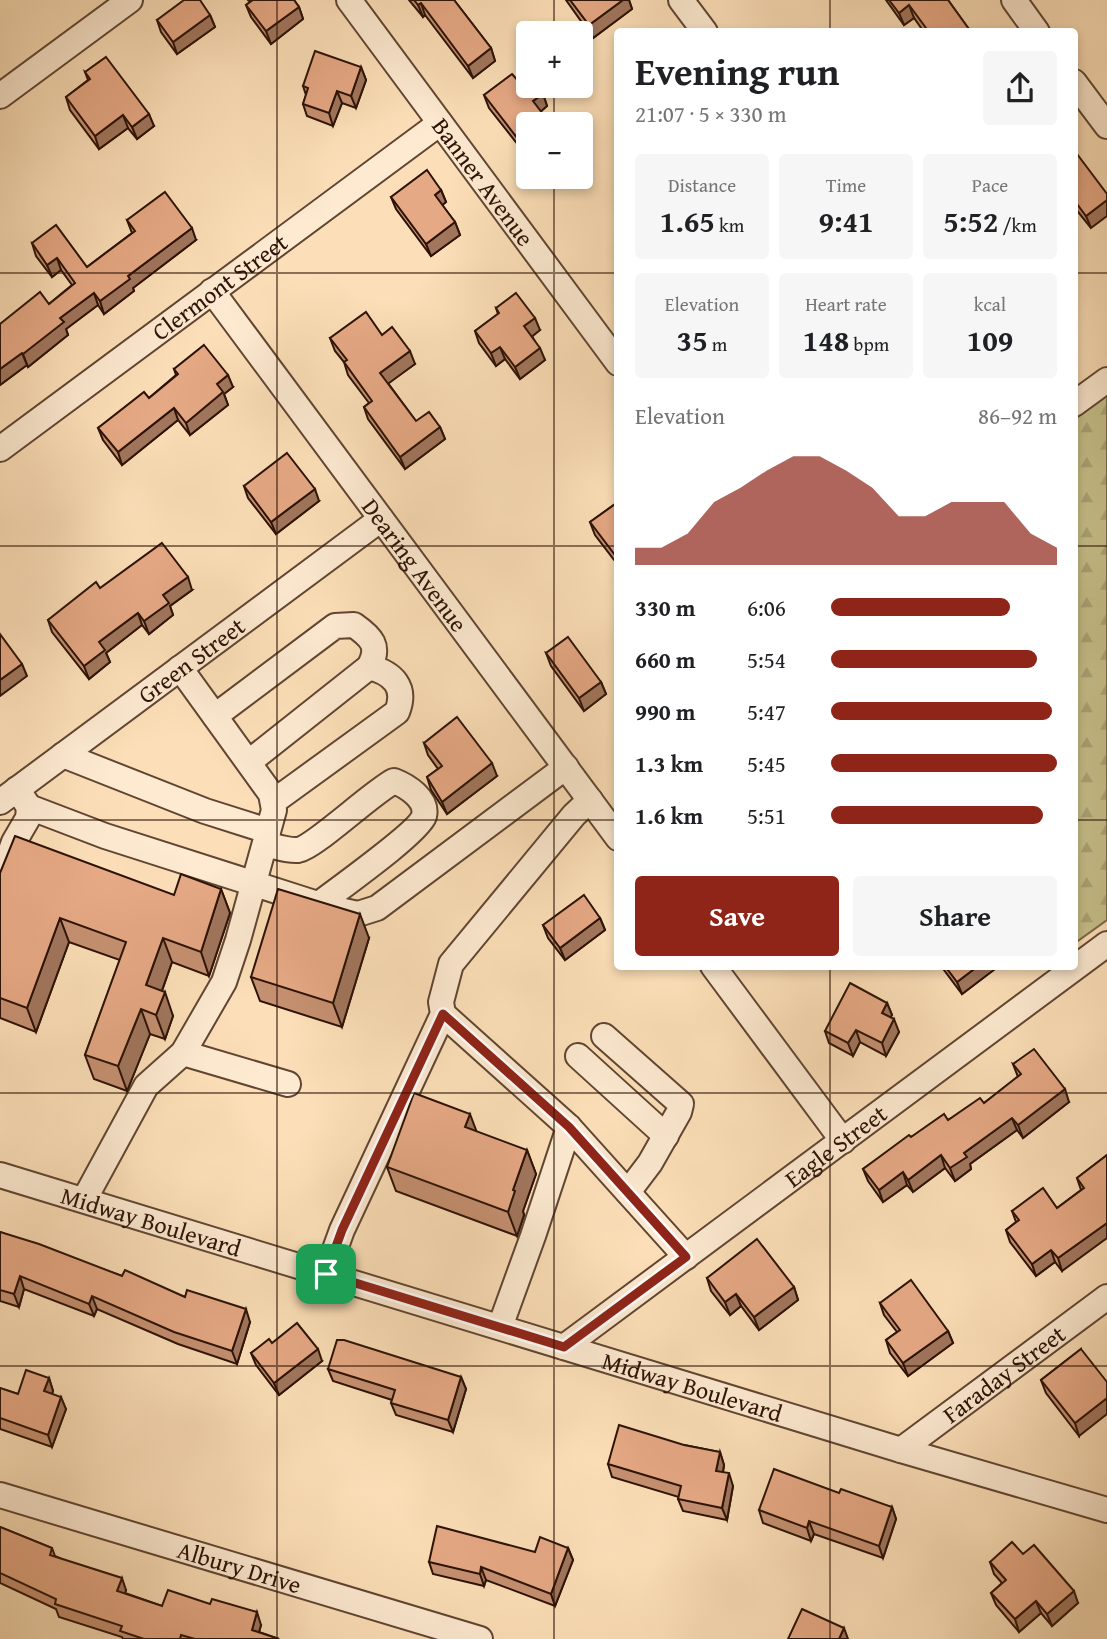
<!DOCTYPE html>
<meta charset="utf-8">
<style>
:root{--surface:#fff;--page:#f6f6f6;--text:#202124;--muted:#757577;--accent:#8f2418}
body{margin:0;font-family:"Gentium Book Plus",serif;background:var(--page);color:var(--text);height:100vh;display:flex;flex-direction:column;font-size:26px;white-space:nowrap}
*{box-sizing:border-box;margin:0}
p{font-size:23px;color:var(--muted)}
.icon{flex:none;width:38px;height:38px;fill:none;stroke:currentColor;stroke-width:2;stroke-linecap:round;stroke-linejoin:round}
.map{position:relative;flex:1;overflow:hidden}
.panel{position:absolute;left:614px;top:28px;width:464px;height:942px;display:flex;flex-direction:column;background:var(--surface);border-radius:7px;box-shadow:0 4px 10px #0003}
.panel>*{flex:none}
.tools{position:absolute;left:516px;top:21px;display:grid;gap:14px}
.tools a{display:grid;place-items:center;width:77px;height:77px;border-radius:7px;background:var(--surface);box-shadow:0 4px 10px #0003;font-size:35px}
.pin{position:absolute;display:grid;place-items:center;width:60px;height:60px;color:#fff;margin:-30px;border-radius:14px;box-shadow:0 4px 10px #0006}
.round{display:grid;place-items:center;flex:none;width:74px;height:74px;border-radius:7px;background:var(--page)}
.headline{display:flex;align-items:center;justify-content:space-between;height:119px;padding:0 21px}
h1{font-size:38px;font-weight:600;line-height:52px}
.figures{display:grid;grid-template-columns:repeat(3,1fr);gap:10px;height:119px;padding:7px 21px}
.figures div{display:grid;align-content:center;border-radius:7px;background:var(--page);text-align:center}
.figures b{font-size:30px;font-weight:600}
.figures small{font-size:19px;font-weight:400}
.figures p{font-size:19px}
.chart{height:196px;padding:14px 21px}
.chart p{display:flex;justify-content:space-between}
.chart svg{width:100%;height:126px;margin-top:7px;fill:var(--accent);opacity:.7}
.cta{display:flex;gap:14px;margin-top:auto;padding:14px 21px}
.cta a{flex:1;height:80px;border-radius:7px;background:var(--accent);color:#fff;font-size:28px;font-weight:600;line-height:80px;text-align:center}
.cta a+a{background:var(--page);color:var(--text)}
ul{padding:0 21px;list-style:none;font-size:23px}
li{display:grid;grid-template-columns:112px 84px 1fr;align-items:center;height:52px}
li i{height:18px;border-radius:9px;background:var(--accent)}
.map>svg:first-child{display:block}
.forest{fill:url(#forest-firs);stroke:#796948;stroke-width:2}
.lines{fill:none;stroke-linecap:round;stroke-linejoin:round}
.minor-casing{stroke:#604532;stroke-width:28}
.minor{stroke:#fdead1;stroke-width:24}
.wall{fill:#c69172;stroke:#2c1206;stroke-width:2}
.shaded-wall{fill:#a1765d;stroke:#2c1206;stroke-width:2}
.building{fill:#e6a985;stroke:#2c1206;stroke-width:2}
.route-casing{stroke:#fff;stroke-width:14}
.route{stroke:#8f2418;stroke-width:9}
.grid{fill:none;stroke:#2c1206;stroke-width:2;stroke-opacity:0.55}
.labels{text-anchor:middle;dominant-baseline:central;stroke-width:6;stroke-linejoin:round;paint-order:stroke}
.street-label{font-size:24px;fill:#2c1206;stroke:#fdead1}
</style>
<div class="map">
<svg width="1107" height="1639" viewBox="0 0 1107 1639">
<defs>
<pattern id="forest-firs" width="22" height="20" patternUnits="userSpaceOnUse" patternTransform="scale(1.75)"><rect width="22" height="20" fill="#c6c08a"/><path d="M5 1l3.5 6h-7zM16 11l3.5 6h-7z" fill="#aaa476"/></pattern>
</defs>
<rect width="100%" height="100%" fill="#fcdfb8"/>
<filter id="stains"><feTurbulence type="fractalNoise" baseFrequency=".00286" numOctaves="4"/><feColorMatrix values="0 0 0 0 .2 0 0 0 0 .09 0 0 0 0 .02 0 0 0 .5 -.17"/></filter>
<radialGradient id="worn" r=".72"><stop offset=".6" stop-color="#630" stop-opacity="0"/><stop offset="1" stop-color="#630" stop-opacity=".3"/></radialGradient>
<path class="forest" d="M1107,395V920L1075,943V419Z"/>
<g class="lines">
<defs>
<g id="minor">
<path id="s1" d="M349,0L618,363"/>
<path d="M681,0L705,32"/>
<path d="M1014,0L1037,32"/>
<path d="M1074,82L1107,126"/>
<path d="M0,96L130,0"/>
<path id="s2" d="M212,291L618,838"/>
<path d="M1074,404L1107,380"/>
<path id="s3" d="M0,449L440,123"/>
<path d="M215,716L335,626L354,625C371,637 381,646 369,667L249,762"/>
<path d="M63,755L205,811L268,831"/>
<path d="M17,789L29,807L105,836L330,908L358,914L377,908L566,767"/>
<path id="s4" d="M0,802L381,519"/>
<path d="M273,802L397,712C407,687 393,673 369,667"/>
<path d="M265,844C274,846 288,851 298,850C315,847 371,793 394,781C407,786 428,799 424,816C419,832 337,890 319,904"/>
<path d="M0,881L14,842L28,818L29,807"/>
<path d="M713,966L843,1141"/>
<path d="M443,1014L569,1127L686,1257"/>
<path d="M604,1036L681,1104L679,1112L650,1163L628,1192"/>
<path d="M183,1053L288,1084"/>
<path d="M578,1056L666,1136"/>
<path id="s5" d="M0,1175L901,1450L1107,1510"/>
<path d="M84,1200L146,1086L183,1053L224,982L238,940L274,810L271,794L180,668"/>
<path d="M326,1274L342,1230L443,1014L441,1002L451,964L574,815L590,800"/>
<path d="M500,1327L533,1236L569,1127"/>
<path id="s6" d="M564,1347L1107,944"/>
<path id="s7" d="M901,1450L1107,1297"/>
<path id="s8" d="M0,1495L480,1639"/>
</g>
</defs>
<use href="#minor" class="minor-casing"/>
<use href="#minor" class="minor"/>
</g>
<g class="wall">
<path d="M248,0H294L299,7L303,19L271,44L251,17L246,5L250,2Z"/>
<path d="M409,0H454L491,48L495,61L473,78L425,15L423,17Z"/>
<path d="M566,0H629L632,9L593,38Z"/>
<path d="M886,0H948L971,32H924L914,18L904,25Z"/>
<path d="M210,15L215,27L177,54L161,32L157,20Z"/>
<path d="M361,67L366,80L356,108L342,103L333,126L307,116L303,104L306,95L303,86Z"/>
<path d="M85,72L154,126L137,139L128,128L99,149L70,110L66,97L88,80Z"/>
<path d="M520,83L543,94L547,106L541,111L523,151L489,108L484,95Z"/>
<path d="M1074,150L1091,228L1074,207Z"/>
<path d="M441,190L446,202L442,205L455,222L460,235L431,256L396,209L391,197Z"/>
<path d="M127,220L196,240L133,288L134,291L104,314L98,305L66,329L68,335L28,367L27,365L0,385V324L49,304L72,285L61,270L52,277L36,256L32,243L87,267L132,233Z"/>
<path d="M496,308L540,330L532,336L545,360L520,379L505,359L496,366L479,343L475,331L498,314Z"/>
<path d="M382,335L415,364L388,383L416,421L440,427L445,439L405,469L368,419L364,407L369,403L348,375L344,362L335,351L330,338Z"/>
<path d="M174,369L233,387L224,394L228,405L190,435L178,420L122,465L103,440L98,428L149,398L176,375Z"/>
<path d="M244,486L319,501L276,534L248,498Z"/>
<path d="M618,502V565L595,535L590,522Z"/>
<path d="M100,588L192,590L170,606L173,615L149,634L142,625L106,653L110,662L89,679L52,632L48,620Z"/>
<path d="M546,653L601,682L606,694L584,711L551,666Z"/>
<path d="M424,743L497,776L447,814L431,790L427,777L438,769L428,755Z"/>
<path d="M0,873L174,895L221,889L230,913L209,976L172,962L162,991L173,1016L165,1039L150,1034L127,1091L94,1079L85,1055L120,960L69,942L36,1032L0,1018Z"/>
<path d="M600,918L605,930L565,960L548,938L543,925Z"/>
<path d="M369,938L342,1027L260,1001L251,977Z"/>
<path d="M941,966H994L995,969L962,994Z"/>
<path d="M887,1003L892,1015L890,1017L899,1032L886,1056L860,1042L853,1056L829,1043L825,1031Z"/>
<path d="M1013,1064L1069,1102L1023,1138L1017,1130L970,1164L971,1169L955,1181L945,1168L913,1192L907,1185L883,1202L868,1181L863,1169L911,1137L948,1120L984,1103L1018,1077Z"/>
<path d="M527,1150L536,1174L523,1211L524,1215L517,1236L396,1191L387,1167Z"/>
<path d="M1107,1155L1062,1271L1055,1262L1036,1276L1010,1242L1006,1230L1016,1222L1012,1211L1057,1208L1081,1190L1077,1178Z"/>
<path d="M0,1232L122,1276L185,1297L250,1322L237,1364L178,1344L97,1309L94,1316L24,1289L19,1307L0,1301Z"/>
<path d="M707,1278L794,1287L798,1300L759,1330L741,1306L730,1315L711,1291Z"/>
<path d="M880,1303L948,1331L953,1343L908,1376L890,1353L886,1340L897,1332L884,1315Z"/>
<path d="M272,1343L322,1361L279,1395L256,1365L251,1353Z"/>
<path d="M1081,1349L1079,1436L1046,1393L1041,1380Z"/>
<path d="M328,1369L461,1377L466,1389L453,1432L396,1415L391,1403L392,1400L333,1381Z"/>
<path d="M49,1378L53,1391L52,1394L66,1409L52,1447L0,1429V1388L18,1394Z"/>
<path d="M684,1445L720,1452L724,1465L723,1472L733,1486L727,1520L683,1511L678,1499L679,1497L612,1477L608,1464Z"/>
<path d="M839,1493L892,1507L896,1519L883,1558L814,1534L811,1541L763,1523L759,1510Z"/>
<path d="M0,1527L52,1548L55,1556L126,1590L125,1593L162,1606L261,1625L259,1632L279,1639H123L122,1637L59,1617L56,1609L0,1583Z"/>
<path d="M568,1548L573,1560L555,1606L486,1580L484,1586L433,1574L429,1562L535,1552Z"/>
<path d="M1023,1554L1078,1603L1052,1626L1041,1613L1019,1632L996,1605L991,1593L1002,1583L994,1574L990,1562Z"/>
</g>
<g class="shaded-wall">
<path d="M623,0H629L632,9L593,38L589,25Z"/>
<path d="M421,3L425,15L423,17L418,5Z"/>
<path d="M909,5L914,18L904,25L899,13Z"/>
<path d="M299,7L303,19L271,44L266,31Z"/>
<path d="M210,15L215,27L177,54L173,42Z"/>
<path d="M491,48L495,61L473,78L468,66Z"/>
<path d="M361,67L366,80L356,108L351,96Z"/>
<path d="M337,91L342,103L333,126L329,113Z"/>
<path d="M543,94L547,106L538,114L533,101Z"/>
<path d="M149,114L154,126L137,139L132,127Z"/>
<path d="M123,115L128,128L99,149L95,136Z"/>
<path d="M546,118L548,124H537Z"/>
<path d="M528,131V147L523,151L518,139Z"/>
<path d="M441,190L446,202L439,208L435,195Z"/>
<path d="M1107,200V216L1091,228L1086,216Z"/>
<path d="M455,222L460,235L431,256L426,244Z"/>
<path d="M192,228L196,240L133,288L134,291L104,314L100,301L128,276Z"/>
<path d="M57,258L61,270L52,277L47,265Z"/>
<path d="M94,293L98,305L66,329L68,335L28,367L23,354L60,318Z"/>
<path d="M535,318L540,330L529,339L524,326Z"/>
<path d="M500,347L505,359L496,366L491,353Z"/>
<path d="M540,348L545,360L520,379L515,367Z"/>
<path d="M410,351L415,364L385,386L380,373Z"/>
<path d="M22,353L27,365L0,385V369Z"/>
<path d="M228,375L233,387L224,394L228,405L190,435L186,423L217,384Z"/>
<path d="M174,408L178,420L122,465L118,452Z"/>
<path d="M440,427L445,439L405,469L400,457Z"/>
<path d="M315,489L319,501L276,534L271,522Z"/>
<path d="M188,577L192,590L170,606L173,615L149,634L144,621L163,595Z"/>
<path d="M138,613L142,625L106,653L110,662L89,679L84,666L99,642Z"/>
<path d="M22,664L27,676L0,696V680Z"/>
<path d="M601,682L606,694L584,711L579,698Z"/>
<path d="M492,763L497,776L447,814L442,802Z"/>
<path d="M221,889L230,913L209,976L201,952Z"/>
<path d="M360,914L369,938L342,1027L333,1003Z"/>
<path d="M60,918L69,942L36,1032L27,1008Z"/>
<path d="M600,918L605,930L565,960L560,948Z"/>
<path d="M163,938L172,962L155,1010L146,985Z"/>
<path d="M978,966H994L995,969L962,994L957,982Z"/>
<path d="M165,992L173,1016L165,1039L156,1015Z"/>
<path d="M887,1003L892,1015L886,1025L882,1013Z"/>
<path d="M141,1009L150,1034L127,1091L118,1066Z"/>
<path d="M894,1019L899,1032L886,1056L882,1043Z"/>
<path d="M856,1030L860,1042L853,1056L848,1043Z"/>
<path d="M1065,1089L1069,1102L1023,1138L1018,1125Z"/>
<path d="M470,1114L479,1138L465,1127Z"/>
<path d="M1012,1118L1017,1130L970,1164L971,1169L955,1181L950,1168L964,1153Z"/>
<path d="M527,1150L536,1174L523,1211L524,1215L517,1236L508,1212L513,1190Z"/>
<path d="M941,1155L945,1168L913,1192L908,1180Z"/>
<path d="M903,1172L907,1185L883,1202L879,1190Z"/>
<path d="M1107,1223V1238L1062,1271L1058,1258Z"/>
<path d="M1051,1250L1055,1262L1036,1276L1032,1264Z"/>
<path d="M20,1276L24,1289L19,1307L14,1294Z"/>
<path d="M794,1287L798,1300L759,1330L754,1317Z"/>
<path d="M736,1294L741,1306L730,1315L725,1302Z"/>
<path d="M92,1296L97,1309L94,1316L89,1304Z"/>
<path d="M246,1309L250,1322L237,1364L232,1351Z"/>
<path d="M948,1331L953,1343L908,1376L903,1363Z"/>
<path d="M318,1349L322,1361L279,1395L274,1383Z"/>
<path d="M461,1377L466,1389L453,1432L448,1420Z"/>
<path d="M49,1378L53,1391L48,1404L44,1391Z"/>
<path d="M61,1397L66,1409L52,1447L48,1435Z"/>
<path d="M1107,1398V1414L1079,1436L1075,1423Z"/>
<path d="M720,1452L724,1465L721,1483L716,1471Z"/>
<path d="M729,1473L733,1486L727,1520L722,1508Z"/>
<path d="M892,1507L896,1519L883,1558L879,1546Z"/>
<path d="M809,1521L814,1534L811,1541L807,1528Z"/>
<path d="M568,1548L573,1560L555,1606L551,1594Z"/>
<path d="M481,1567L486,1580L484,1586L480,1574Z"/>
<path d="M122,1578L126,1590L122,1603L117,1591Z"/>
<path d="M1074,1591L1078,1603L1052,1626L1047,1614Z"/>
<path d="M1036,1601L1041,1613L1019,1632L1015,1619Z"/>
<path d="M257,1612L261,1625L257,1639L252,1630Z"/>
<path d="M844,1628L848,1639H839Z"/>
</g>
<g class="building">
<path d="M184,0H200L210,15L173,42L157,20Z"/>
<path d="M253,0H294L299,7L266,31L246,5Z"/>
<path d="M414,0H454L491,48L468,66L421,3L418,5Z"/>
<path d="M570,0H623L589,25Z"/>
<path d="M889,0H948L971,32H929L909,5L899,13Z"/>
<path d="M315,51L361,67L351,96L337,91L329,113L303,104L308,88L303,86Z"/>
<path d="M106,57L149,114L132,127L123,115L95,136L66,97L90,79L85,72Z"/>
<path d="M512,74L520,83L528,76V86H536L543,94L533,101L546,118L537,124H528V131L518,139L484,95Z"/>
<path d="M1074,150L1107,194V200L1086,216L1074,200Z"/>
<path d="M427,170L441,190L435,195L455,222L426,244L391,197Z"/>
<path d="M165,192L192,228L128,276L130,279L100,301L94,293L60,318L64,322L23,354L22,353L0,369V324L40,292L49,304L75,283L57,258L47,265L32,243L56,225L87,267L135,231L127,220Z"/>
<path d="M516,293L535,318L524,326L540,348L515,367L500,347L491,353L475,331L499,313L496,308Z"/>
<path d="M366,312L382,335L392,327L410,351L380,373L416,421L429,412L440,427L400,457L364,407L372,401L344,362L347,360L330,338Z"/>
<path d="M204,345L228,375L217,384L223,392L186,423L174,408L118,452L98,428L144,392L149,398L178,374L174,369Z"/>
<path d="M287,453L315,489L271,522L244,486Z"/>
<path d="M618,502V559L590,522Z"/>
<path d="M162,543L188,577L163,595L169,603L144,621L138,613L99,642L105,650L84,666L48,620L96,582L100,588Z"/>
<path d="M0,634L22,664L0,680Z"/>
<path d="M568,637L601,682L579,698L546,653Z"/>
<path d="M457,717L492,763L442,802L427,777L442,766L424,743Z"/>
<path d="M15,836L174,895L181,874L221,889L201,952L163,938L146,985L165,992L156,1015L141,1009L118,1066L85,1055L126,942L60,918L27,1008L0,998V873Z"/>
<path d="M278,889L360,914L333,1003L251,977Z"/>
<path d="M584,895L600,918L560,948L543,925Z"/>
<path d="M945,966H978L957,982Z"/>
<path d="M850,983L887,1003L882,1013L894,1019L882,1043L856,1030L848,1043L825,1031Z"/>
<path d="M1034,1049L1065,1089L1018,1125L1012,1118L964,1153L967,1157L950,1168L941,1155L908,1180L903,1172L879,1190L863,1169L909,1135L911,1137L944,1114L948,1120L980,1098L984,1103L1021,1074L1013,1064Z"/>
<path d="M414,1093L470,1114L465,1127L527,1150L513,1190L515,1191L508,1212L387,1167Z"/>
<path d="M1107,1155V1223L1058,1258L1051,1250L1032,1264L1006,1230L1019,1220L1012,1211L1043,1188L1057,1208L1084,1188L1077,1178Z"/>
<path d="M0,1232L39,1244L122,1276L125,1270L185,1297L187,1290L246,1309L232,1351L174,1332L92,1296L89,1304L20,1276L14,1294L0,1290Z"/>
<path d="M757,1239L794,1287L754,1317L736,1294L725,1302L707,1278Z"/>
<path d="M911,1280L948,1331L903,1363L886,1340L900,1330L880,1303Z"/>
<path d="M297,1323L318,1349L274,1383L251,1353L269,1339L272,1343Z"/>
<path d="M337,1340H344L461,1377L448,1420L391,1403L395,1390L328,1369Z"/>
<path d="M1081,1349L1107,1382V1398L1075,1423L1041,1380Z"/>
<path d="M26,1370L49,1378L44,1391L61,1397L48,1435L0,1418V1388L18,1394Z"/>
<path d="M619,1425L684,1445L720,1452L716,1471L729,1473L722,1508L678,1499L681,1486L608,1464Z"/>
<path d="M774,1469L839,1493L841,1489L892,1507L879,1546L809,1521L807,1528L759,1510Z"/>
<path d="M437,1526L535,1552L540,1537L568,1548L551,1594L481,1567L480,1574L429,1562Z"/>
<path d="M0,1527L52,1548L50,1555L122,1578L117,1591L162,1606L168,1590L210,1604L212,1599L257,1612L252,1630L279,1639H195L181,1635L180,1639H144L120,1631L122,1626L55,1604L56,1599L0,1573Z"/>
<path d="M1012,1542L1023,1554L1034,1545L1074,1591L1047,1614L1036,1601L1015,1619L991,1593L1006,1580L990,1562Z"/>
<path d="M802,1609L844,1628L839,1639H788Z"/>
</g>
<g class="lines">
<defs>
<path id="route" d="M443,1014L569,1127L686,1257L564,1347L326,1274L342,1230Z"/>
</defs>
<use href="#route" class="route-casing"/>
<use href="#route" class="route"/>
</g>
<path class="grid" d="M277,0V1639M554,0V33M830,0V32M554,86V124M554,177V1639M0,273H618M1074,273H1107M0,546H618M1074,546H1107M0,820H618M1074,820H1107M830,966V1639M0,1093H1107M0,1366H1107"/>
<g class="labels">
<g class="street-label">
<text stroke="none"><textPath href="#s1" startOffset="226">Banner Avenue</textPath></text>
<text stroke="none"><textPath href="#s3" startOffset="273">Clermont Street</textPath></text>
<text stroke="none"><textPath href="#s2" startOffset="341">Dearing Avenue</textPath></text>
<text stroke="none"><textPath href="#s4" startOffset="238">Green Street</textPath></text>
<text stroke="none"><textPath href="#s6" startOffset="338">Eagle Street</textPath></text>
<text stroke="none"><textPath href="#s5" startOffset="158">Midway Boulevard</textPath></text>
<text stroke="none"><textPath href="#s7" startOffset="128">Faraday Street</textPath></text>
<text stroke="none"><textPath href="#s5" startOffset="724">Midway Boulevard</textPath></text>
<text stroke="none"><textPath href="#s8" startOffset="250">Albury Drive</textPath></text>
</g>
</g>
<rect width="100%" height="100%" filter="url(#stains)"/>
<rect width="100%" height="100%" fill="url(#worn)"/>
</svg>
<div class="tools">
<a>+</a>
<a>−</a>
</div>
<div class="pin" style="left:326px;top:1274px;background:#1e9e55"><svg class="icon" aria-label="arrive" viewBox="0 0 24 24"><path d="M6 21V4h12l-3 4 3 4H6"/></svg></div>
<section class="panel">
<div class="headline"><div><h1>Evening run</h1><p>21:07 · 5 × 330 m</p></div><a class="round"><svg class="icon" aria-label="share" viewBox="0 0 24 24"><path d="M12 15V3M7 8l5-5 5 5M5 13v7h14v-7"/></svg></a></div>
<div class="figures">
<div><p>Distance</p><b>1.65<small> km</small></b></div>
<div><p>Time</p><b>9:41</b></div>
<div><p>Pace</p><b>5:52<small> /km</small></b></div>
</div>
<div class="figures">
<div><p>Elevation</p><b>35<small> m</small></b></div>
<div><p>Heart rate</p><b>148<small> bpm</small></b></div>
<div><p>kcal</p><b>109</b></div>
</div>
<div class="chart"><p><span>Elevation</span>86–92 m</p>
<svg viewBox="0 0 160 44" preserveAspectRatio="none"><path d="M0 44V38L10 38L20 33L30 22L40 17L50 11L60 6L70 6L80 11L90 17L100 27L110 27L120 22L130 22L140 22L150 33L160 38V44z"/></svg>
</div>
<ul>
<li><b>330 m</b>6:06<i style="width:79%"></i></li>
<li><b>660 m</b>5:54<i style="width:91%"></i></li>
<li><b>990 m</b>5:47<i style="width:98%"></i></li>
<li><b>1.3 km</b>5:45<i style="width:100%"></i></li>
<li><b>1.6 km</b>5:51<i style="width:94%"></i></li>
</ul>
<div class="cta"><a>Save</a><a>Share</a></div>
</section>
</div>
